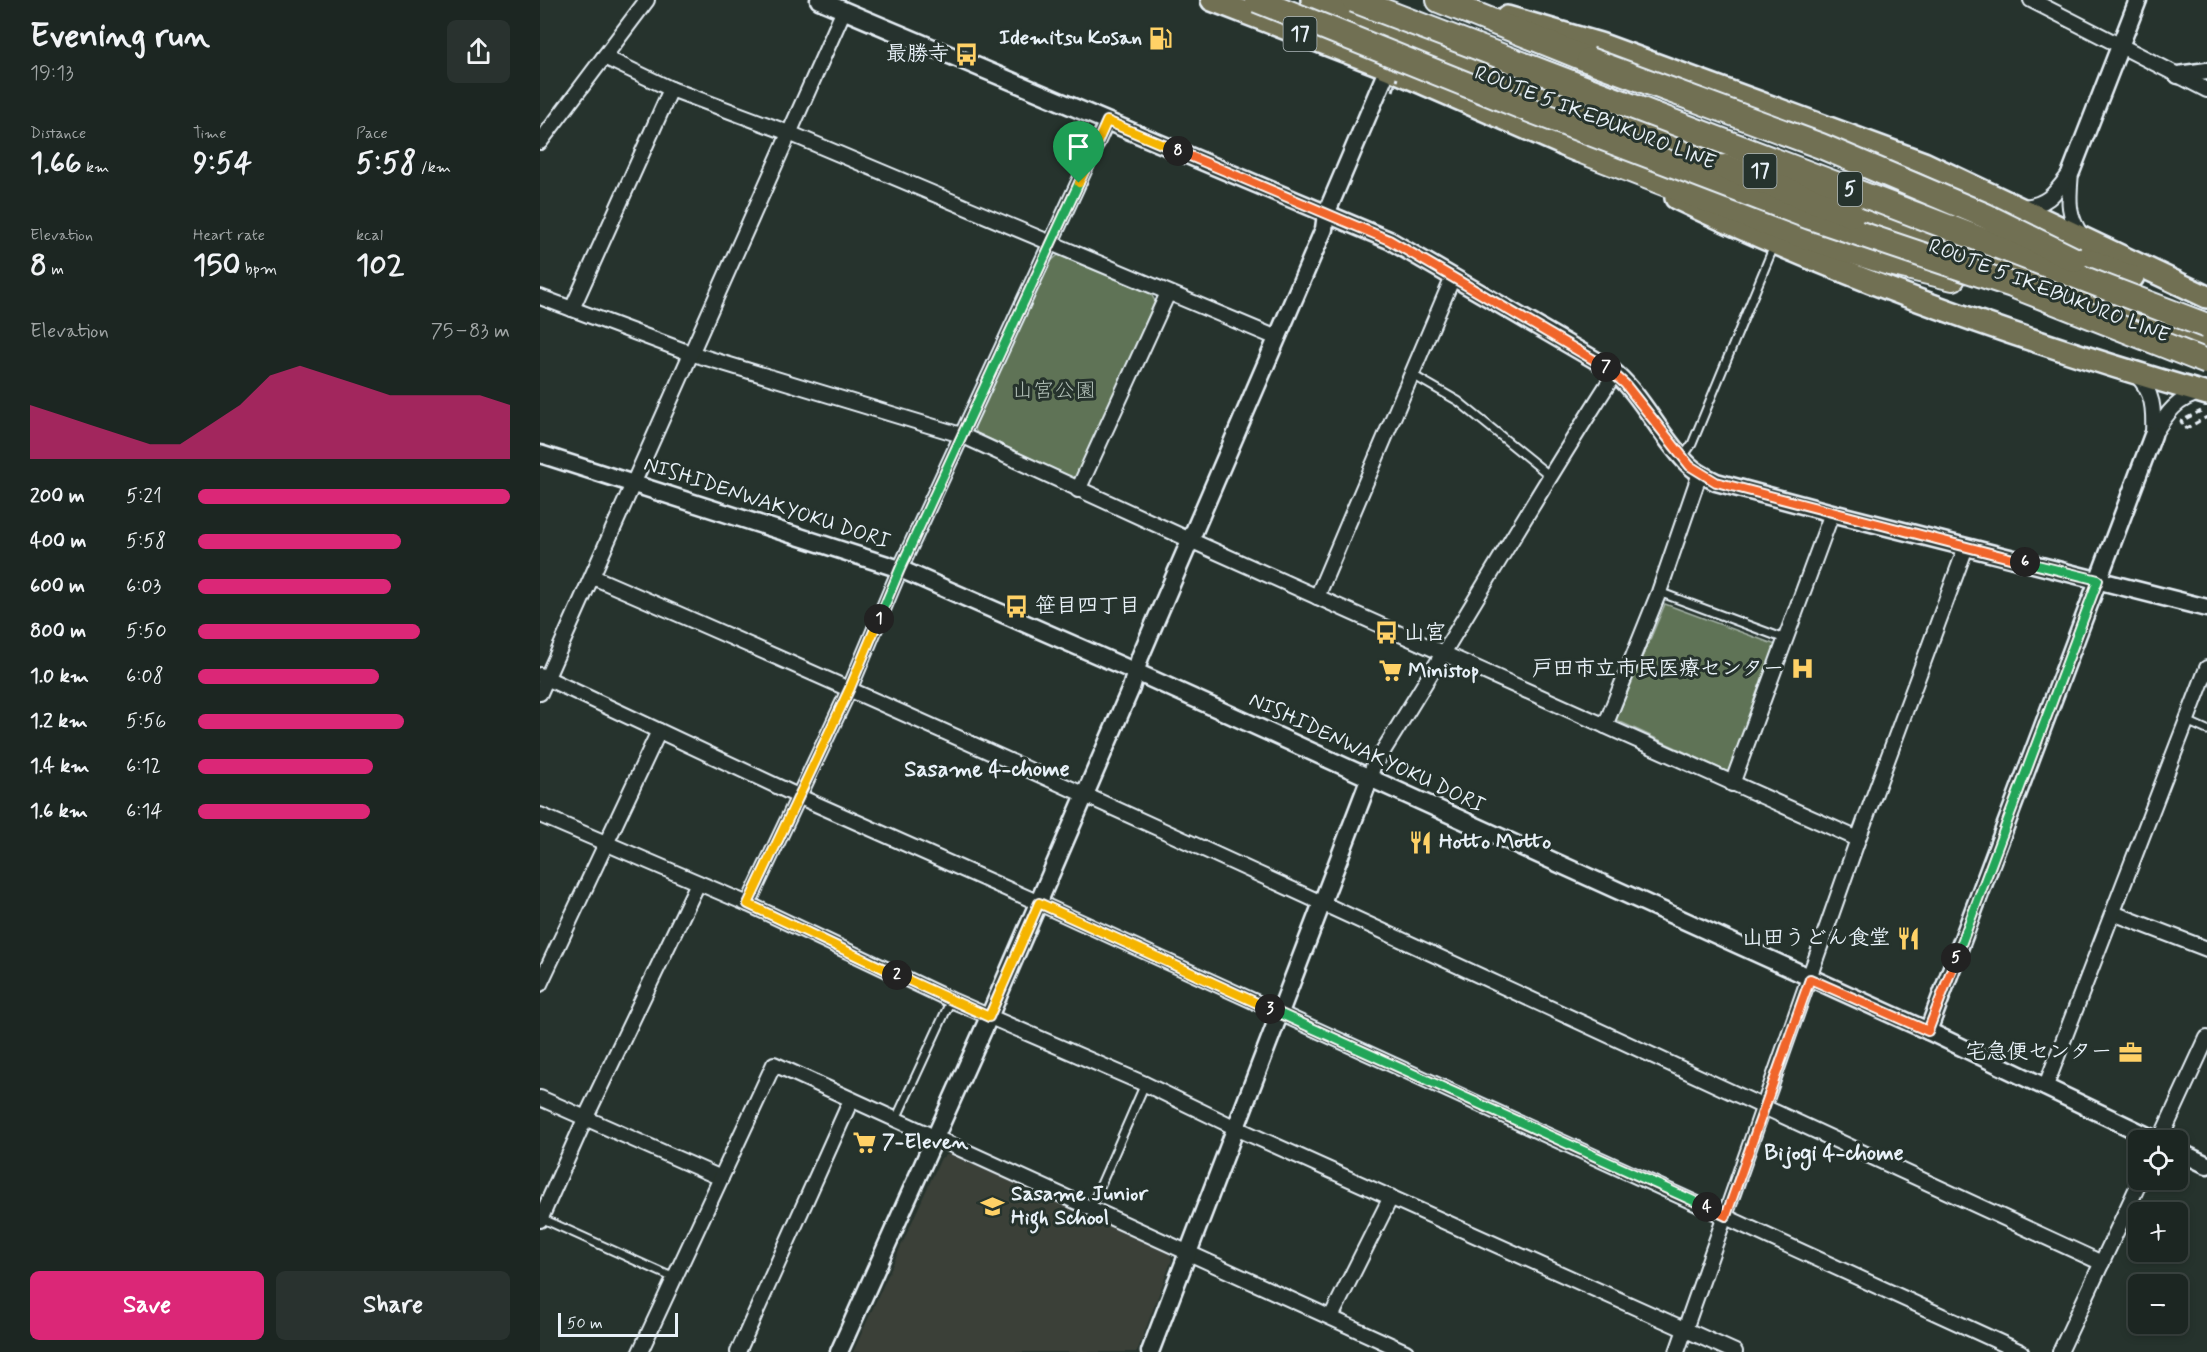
<!DOCTYPE html>
<meta charset="utf-8">
<style>
:root{--surface:#1c2622;--page:#29322f;--text:#f1f3f6;--muted:#a0a5a5;--line:#3a4340;--accent:#db2777}
body{margin:0;font-family:Mynerve,"Klee One",sans-serif;background:var(--page);color:var(--text);height:100vh;display:flex;flex-direction:column;font-size:22px;white-space:nowrap}
*{box-sizing:border-box;margin:0}
p{font-size:20px;color:var(--muted)}
.icon{flex:none;width:33px;height:33px;fill:none;stroke:currentColor;stroke-width:2;stroke-linecap:round;stroke-linejoin:round}
.map{position:relative;flex:1;overflow:hidden}
.sheet{display:flex;flex-direction:column;background:var(--surface);width:540px}
.sheet>*{flex:none}
.buttons{position:absolute;left:1588px;top:1130px;display:grid;gap:12px}
.buttons a{display:grid;place-items:center;width:60px;height:60px;border-radius:9px;background:var(--surface);box-shadow:0 3px 9px #0003,0 0 0 2px var(--line);font-size:30px}
.scale{position:absolute;left:18px;bottom:15px;width:120px;box-sizing:border-box;padding-left:6px;border:3px solid #e8f1f8;border-top:0;font-size:16px;line-height:21px;white-space:nowrap;color:#e8f1f8;-webkit-text-stroke:4px #26332d;paint-order:stroke}
.pin{position:absolute;display:grid;place-items:center;width:51px;height:51px;color:#fff;margin:-62px -26px;border-radius:50% 50% 50% 0;rotate:-45deg;box-shadow:0 0 6px #0007}
.pin .icon{rotate:45deg}
.km{position:absolute;width:30px;height:30px;margin:-15px;border-radius:50%;background:#222;color:#fff;font-size:16px;line-height:30px;text-align:center}
.round{display:grid;place-items:center;flex:none;width:63px;height:63px;border-radius:9px;background:var(--page)}
.headline{display:flex;align-items:center;justify-content:space-between;height:102px;padding:0 30px}
h1{font-size:33px;font-weight:700;line-height:45px}
.metrics{display:grid;grid-template-columns:repeat(3,1fr);gap:9px;height:102px;padding:6px 30px}
.metrics div{display:grid;align-content:center}
.metrics b{font-size:30px;font-weight:700}
.metrics small{font-size:16px;font-weight:400}
.metrics p{font-size:16px}
.chart{height:168px;padding:12px 30px}
.chart p{display:flex;justify-content:space-between}
.chart svg{width:100%;height:108px;margin-top:6px;fill:var(--accent);opacity:.7}
.primary-button{display:flex;gap:12px;margin-top:auto;padding:12px 30px}
.primary-button a{flex:1;height:69px;border-radius:9px;background:var(--accent);color:#fff;font-size:24px;font-weight:700;line-height:69px;text-align:center}
.primary-button a+a{background:var(--page);color:var(--text)}
ul{padding:0 30px;list-style:none;font-size:20px}
li{display:grid;grid-template-columns:96px 72px 1fr;align-items:center;height:45px}
li i{height:15px;border-radius:8px;background:var(--accent)}
main{display:flex;flex:1;min-height:0}
.map>svg:first-child{display:block}
.built{fill:#3a4039}
.green{fill:#5f7356;stroke:#a4b2a7;stroke-width:1.5}
.lines{fill:none;stroke-linecap:round;stroke-linejoin:round}
.service-casing{stroke:#e8f1f8;stroke-width:11}
.minor-casing{stroke:#e8f1f8;stroke-width:18}
.tertiary-casing{stroke:#e8f1f8;stroke-width:21}
.trunk-casing{stroke:#e8f1f8;stroke-width:26}
.motorway-casing{stroke:#e8f1f8;stroke-width:28}
.path{stroke:#e8f1f8;stroke-width:3;stroke-dasharray:6 4.5;stroke-linecap:butt}
.service{stroke:#26332d;stroke-width:7}
.minor{stroke:#26332d;stroke-width:14}
.tertiary{stroke:#26332d;stroke-width:16}
.trunk{stroke:#716f52;stroke-width:21}
.motorway{stroke:#716f52;stroke-width:24}
.motorway-bridge-casing{stroke:#e8f1f8;stroke-width:28;stroke-linecap:butt}
.path-bridge{stroke:#e8f1f8;stroke-width:3;stroke-dasharray:6 4.5;stroke-linecap:butt}
.motorway-bridge{stroke:#716f52;stroke-width:24}
.split-1-casing{stroke:#fff;stroke-width:12}
.split-2-casing{stroke:#fff;stroke-width:12}
.split-3-casing{stroke:#fff;stroke-width:12}
.split-4-casing{stroke:#fff;stroke-width:12}
.split-5-casing{stroke:#fff;stroke-width:12}
.split-6-casing{stroke:#fff;stroke-width:12}
.split-7-casing{stroke:#fff;stroke-width:12}
.split-8-casing{stroke:#fff;stroke-width:12}
.split-9-casing{stroke:#fff;stroke-width:12}
.split-1{stroke:#22a559;stroke-width:8}
.split-2{stroke:#f5b400;stroke-width:8}
.split-3{stroke:#f5b400;stroke-width:8}
.split-4{stroke:#22a559;stroke-width:8}
.split-5{stroke:#f0652b;stroke-width:8}
.split-6{stroke:#22a559;stroke-width:8}
.split-7{stroke:#f0652b;stroke-width:8}
.split-8{stroke:#f0652b;stroke-width:8}
.split-9{stroke:#f5b400;stroke-width:8}
.labels{text-anchor:middle;dominant-baseline:central;stroke-width:6;stroke-linejoin:round;paint-order:stroke}
.shield{fill:#26332d;stroke:#aeb8bb;stroke-width:1.5}
.shield-label{font-size:20px;font-weight:bold;fill:#e8f1f8}
.poi-label{font-size:21px;font-weight:bold;fill:#e8f1f8;stroke:#26332d;text-anchor:start}
.street-label{font-size:21px;fill:#e8f1f8;stroke:#26332d}
.park-label{font-size:21px;fill:#b1bfb7;stroke:#26332d}
.neighbourhood-label{font-size:22px;font-weight:bold;fill:#e8f1f8;stroke:#26332d}
</style>
<main>
<section class="sheet">
<div class="headline"><div><h1>Evening run</h1><p>19:13</p></div><a class="round"><svg class="icon" aria-label="share" viewBox="0 0 24 24"><path d="M12 15V3M7 8l5-5 5 5M5 13v7h14v-7"/></svg></a></div>
<div class="metrics">
<div><p>Distance</p><b>1.66<small> km</small></b></div>
<div><p>Time</p><b>9:54</b></div>
<div><p>Pace</p><b>5:58<small> /km</small></b></div>
</div>
<div class="metrics">
<div><p>Elevation</p><b>8<small> m</small></b></div>
<div><p>Heart rate</p><b>150<small> bpm</small></b></div>
<div><p>kcal</p><b>102</b></div>
</div>
<div class="chart"><p><span>Elevation</span>75–83 m</p>
<svg viewBox="0 0 160 44" preserveAspectRatio="none"><path d="M0 44V22L10 26L20 30L30 34L40 38L50 38L60 30L70 22L80 10L90 6L100 10L110 14L120 18L130 18L140 18L150 18L160 22V44z"/></svg>
</div>
<ul>
<li><b>200 m</b>5:21<i style="width:100%"></i></li>
<li><b>400 m</b>5:58<i style="width:65%"></i></li>
<li><b>600 m</b>6:03<i style="width:62%"></i></li>
<li><b>800 m</b>5:50<i style="width:71%"></i></li>
<li><b>1.0 km</b>6:08<i style="width:58%"></i></li>
<li><b>1.2 km</b>5:56<i style="width:66%"></i></li>
<li><b>1.4 km</b>6:12<i style="width:56%"></i></li>
<li><b>1.6 km</b>6:14<i style="width:55%"></i></li>
</ul>
<div class="primary-button"><a>Save</a><a>Share</a></div>
</section>
<div class="map">
<svg width="1667" height="1352" viewBox="0 0 1667 1352">
<rect width="100%" height="100%" fill="#26332d"/>
<filter id="ink" filterUnits="userSpaceOnUse"><feTurbulence type="fractalNoise" baseFrequency=".0167" numOctaves="2"/><feDisplacementMap in="SourceGraphic" scale="12" xChannelSelector="R" yChannelSelector="G"/><feConvolveMatrix kernelMatrix="1 2 1 2 8 2 1 2 1" color-interpolation-filters="sRGB"/></filter>
<g filter="url(#ink)">
<path class="built" d="M411,1153L630,1253L632,1260L597,1352H313L401,1158Z"/>
<g class="green">
<path d="M518,255L611,294L615,301L540,475L533,478L437,433L433,426L510,262Z"/>
<path d="M1125,604L1236,645L1188,772L1076,720Z"/>
</g>
<g class="lines">
<defs>
<g id="service">
<path d="M871,374L918,401L1009,475"/>
<path d="M1142,458L1152,444L1234,246"/>
<path d="M1119,592L1245,639"/>
<path d="M1647,721L1667,730"/>
<path d="M356,1119L411,1000"/>
<path d="M551,1207L605,1084"/>
<path d="M1,1218L134,1278"/>
</g>
<g id="minor">
<path d="M1491,0L1667,90"/>
<path d="M64,57L131,89L249,133L737,338"/>
<path d="M0,142L107,0"/>
<path d="M1531,172C1529,198 1526,214 1542,236"/>
<path d="M1481,207C1508,206 1516,192 1531,172"/>
<path d="M0,297L150,353L421,435L650,540L1318,839"/>
<path d="M32,309L131,89"/>
<path d="M1595,374C1614,392 1614,410 1613,435"/>
<path d="M1613,435C1626,415 1636,398 1661,393"/>
<path d="M538,490L628,293"/>
<path d="M53,577C560,796 1059,1032 1562,1263"/>
<path d="M777,597L913,277"/>
<path d="M0,675L260,797L499,903L1481,1352"/>
<path d="M0,693L304,10"/>
<path d="M1065,726L1119,592L1160,473"/>
<path d="M829,780L833,767C915,637 991,503 1075,373"/>
<path d="M1192,784L1292,513"/>
<path d="M0,815L208,904L411,1000L605,1084L696,1128L1195,1352"/>
<path d="M208,904L310,688L360,569L567,121"/>
<path d="M1573,913L1667,949"/>
<path d="M0,984L119,731"/>
<path d="M1505,1088L1667,668"/>
<path d="M0,1098L181,1178"/>
<path d="M1620,1140L1667,1038"/>
<path d="M0,1220L45,1119L158,883"/>
<path d="M791,1317L851,1197"/>
<path d="M100,1352L234,1064L866,1352"/>
<path d="M198,1352L311,1100"/>
<path d="M1137,1352L1318,839L1426,547"/>
<path d="M1520,1352L1601,1179"/>
</g>
<g id="tertiary">
<path d="M279,0L849,240L1069,368C1102,393 1119,436 1149,465C1156,472 1166,477 1176,482L1292,513L1667,608"/>
<path d="M1638,75L1667,71"/>
<path d="M1531,172L1598,0"/>
<path d="M0,454L360,569L596,672L1388,1031L1616,1140"/>
<path d="M1388,1031L1613,435"/>
<path d="M1638,1151L1667,1165"/>
<path d="M299,1352L449,1017L591,688L600,657L784,229L786,214L848,68"/>
<path d="M610,1352L829,780"/>
</g>
<g id="trunk">
<path d="M672,0L848,68L1038,151"/>
<path d="M772,0L1031,101"/>
<path d="M967,17L1060,44L1384,163L1667,297"/>
<path d="M1066,114L1206,166"/>
<path d="M1136,198C1306,280 1486,342 1667,394"/>
<path d="M1299,203L1667,347"/>
<path d="M1522,249L1593,277"/>
</g>
<g id="motorway">
<path d="M899,0L1049,60"/>
<path d="M1015,94L1116,150"/>
<path d="M1024,144L1242,229L1346,262L1413,278"/>
</g>
</defs>
<use href="#service" class="service-casing"/>
<use href="#minor" class="minor-casing"/>
<use href="#tertiary" class="tertiary-casing"/>
<use href="#trunk" class="trunk-casing"/>
<use href="#motorway" class="motorway-casing"/>
<path class="path" d="M1661,411L1641,421L1645,429L1667,417"/>
<use href="#service" class="service"/>
<use href="#minor" class="minor"/>
<use href="#tertiary" class="tertiary"/>
<use href="#trunk" class="trunk"/>
<use href="#motorway" class="motorway"/>
<defs>
<g id="motorway-bridge">
<path d="M717,0L990,110L1270,217L1472,285L1667,362"/>
<path d="M814,0L1667,326"/>
<path d="M1049,60L1281,146L1446,216L1535,260"/>
<path d="M1185,167L1312,215"/>
</g>
</defs>
<use href="#motorway-bridge" class="motorway-bridge-casing"/>
<path class="path-bridge" d="M853,91L857,78"/>
<use href="#motorway-bridge" class="motorway-bridge"/>
</g>
</g>
<g class="lines" filter="url(#ink)">
<defs>
<path id="split-1" d="M339,619L360,569L539,183"/>
<path id="split-2" d="M339,619L310,688L208,904L357,975"/>
<path id="split-3" d="M357,975L449,1017L499,903L730,1009"/>
<path id="split-4" d="M730,1009L1167,1207"/>
<path id="split-5" d="M1167,1207L1186,1216L1270,979L1388,1031L1416,958"/>
<path id="split-6" d="M1416,958L1558,580L1485,562"/>
<path id="split-7" d="M1066,367L1085,384L1150,466L1176,482L1485,562"/>
<path id="split-8" d="M638,151L849,240L1066,367"/>
<path id="split-9" d="M539,183L567,121L638,151"/>
</defs>
<use href="#split-1" class="split-1-casing"/>
<use href="#split-2" class="split-2-casing"/>
<use href="#split-3" class="split-3-casing"/>
<use href="#split-4" class="split-4-casing"/>
<use href="#split-5" class="split-5-casing"/>
<use href="#split-6" class="split-6-casing"/>
<use href="#split-7" class="split-7-casing"/>
<use href="#split-8" class="split-8-casing"/>
<use href="#split-9" class="split-9-casing"/>
<use href="#split-1" class="split-1"/>
<use href="#split-2" class="split-2"/>
<use href="#split-3" class="split-3"/>
<use href="#split-4" class="split-4"/>
<use href="#split-5" class="split-5"/>
<use href="#split-6" class="split-6"/>
<use href="#split-7" class="split-7"/>
<use href="#split-8" class="split-8"/>
<use href="#split-9" class="split-9"/>
</g>
<defs>
<symbol id="fuel-bare" viewBox="-9 -9 18 18"><path d="M-5.5-6h7V0h2V4h1.3V-2.5L3-4.5l.8-.8L6-3V5H2.5V1h-1V6h-7ZM-4.2-4.7v3.2H.2V-4.7Z" fill="#ffd166" stroke="#26332d" stroke-width="2.5" paint-order="stroke"/></symbol>
<symbol id="bus-bare" viewBox="-9 -9 18 18"><path d="M-5-6H5V4H4V6H2V4H-2V6H-4V4H-5ZM-3.5-4V0h7V-4ZM-3.5 1.2v1.5H-2V1.2ZM2 1.2v1.5H3.5V1.2Z" fill="#ffd166" stroke="#26332d" stroke-width="2.5" paint-order="stroke"/></symbol>
<symbol id="hospital-bare" viewBox="-9 -9 18 18"><path d="M-5-5h3v3.5h4V-5h3V5h-3V1.5h-4V5h-3Z" fill="#ffd166" stroke="#26332d" stroke-width="2.5" paint-order="stroke"/></symbol>
<symbol id="supermarket-bare" viewBox="-9 -9 18 18"><path d="M-6-5.5h2.5l.6 2H6L4.5 2H-2.5L-4.4-4H-6ZM-1.5 3.2a1.3 1.3 0 1 0 .1 0ZM3 3.2a1.3 1.3 0 1 0 .1 0Z" fill="#ffd166" stroke="#26332d" stroke-width="2.5" paint-order="stroke"/></symbol>
<symbol id="restaurant-bare" viewBox="-9 -9 18 18"><path d="M-5-6h1v4h1v-4h1v4h1v-4h1v5L-1.5 .5V6h-2V.5L-5-1ZM5-6V6H3V1.5H1.5Q1.5-4 5-6Z" fill="#ffd166" stroke="#26332d" stroke-width="2.5" paint-order="stroke"/></symbol>
<symbol id="office-bare" viewBox="-9 -9 18 18"><path d="M-6-3h4V-5.5h4V-3h4V5H-6ZM-1-4.5V-3h2v-1.5ZM-6 0V1H6V0Z" fill="#ffd166" stroke="#26332d" stroke-width="2.5" paint-order="stroke"/></symbol>
<symbol id="school-bare" viewBox="-9 -9 18 18"><path d="M0-5L7-2L0 1L-7-2ZM-4 1L0 2.5L4 1V4Q0 6-4 4Z" fill="#ffd166" stroke="#26332d" stroke-width="2.5" paint-order="stroke"/></symbol>
</defs>
<g fill-rule="evenodd">
<use href="#fuel-bare" x="604" y="22" width="33" height="33"/>
<use href="#bus-bare" x="410" y="38" width="33" height="33"/>
<use href="#bus-bare" x="460" y="590" width="33" height="33"/>
<use href="#bus-bare" x="830" y="616" width="33" height="33"/>
<use href="#hospital-bare" x="1246" y="652" width="33" height="33"/>
<use href="#supermarket-bare" x="834" y="654" width="33" height="33"/>
<use href="#restaurant-bare" x="864" y="826" width="33" height="33"/>
<use href="#restaurant-bare" x="1352" y="922" width="33" height="33"/>
<use href="#office-bare" x="1574" y="1036" width="33" height="33"/>
<use href="#supermarket-bare" x="308" y="1126" width="33" height="33"/>
<use href="#school-bare" x="436" y="1190" width="33" height="33"/>
</g>
<g class="labels">
<g class="shield">
<rect x="743.5" y="17" width="33" height="34" rx="4.5"/>
<rect x="1203.5" y="154" width="33" height="34" rx="4.5"/>
<rect x="1298" y="172" width="24" height="34" rx="4.5"/>
</g>
<g class="shield-label">
<text x="760" y="34">17</text>
<text x="1220" y="171">17</text>
<text x="1310" y="189">5</text>
</g>
<g class="poi-label">
<text x="602" y="38" text-anchor="end">Idemitsu Kosan</text>
<text x="409" y="54" text-anchor="end">最勝寺</text>
<text x="495" y="606">笹目四丁目</text>
<text x="864" y="633">山宮</text>
<text x="1244" y="669" text-anchor="end">戸田市立市民医療センター</text>
<text x="868" y="671">Ministop</text>
<text x="899" y="842">Hotto Motto</text>
<text x="1350" y="938" text-anchor="end">山田うどん食堂</text>
<text x="1572" y="1052" text-anchor="end">宅急便センター</text>
<text x="342" y="1142">7-Eleven</text>
<text x="471" y="1194">Sasame Junior<tspan x="471" dy="24">High School</tspan></text>
</g>
<g class="street-label">
<text transform="translate(1055 118) rotate(21)">ROUTE 5 IKEBUKURO LINE</text>
<text transform="translate(1509 291) rotate(21)">ROUTE 5 IKEBUKURO LINE</text>
<text transform="translate(227 503) rotate(18)">NISHIDENWAKYOKU DORI</text>
<text transform="translate(827 753) rotate(25)">NISHIDENWAKYOKU DORI</text>
</g>
<g class="park-label">
<text x="514" y="391">山宮公園</text>
</g>
<g class="neighbourhood-label">
<text x="447" y="770">Sasame 4-chome</text>
<text x="1294" y="1154">Bijogi 4-chome</text>
</g>
</g>
</svg>
<div class="buttons">
<a><svg class="icon" aria-label="locate" viewBox="0 0 24 24"><circle cx="12" cy="12" r="6"/><path d="M12 2v4M12 18v4M2 12h4M18 12h4"/></svg></a>
<a>+</a>
<a>−</a>
</div>
<div class="scale">50 m</div>
<div class="pin" style="left:539px;top:183px;background:#1e9e55"><svg class="icon" aria-label="arrive" viewBox="0 0 24 24"><path d="M6 21V4h12l-3 4 3 4H6"/></svg></div>
<b class="km" style="left:339px;top:619px">1</b>
<b class="km" style="left:357px;top:975px">2</b>
<b class="km" style="left:730px;top:1009px">3</b>
<b class="km" style="left:1167px;top:1207px">4</b>
<b class="km" style="left:1416px;top:958px">5</b>
<b class="km" style="left:1485px;top:562px">6</b>
<b class="km" style="left:1066px;top:367px">7</b>
<b class="km" style="left:638px;top:151px">8</b>
</div>
</main>
